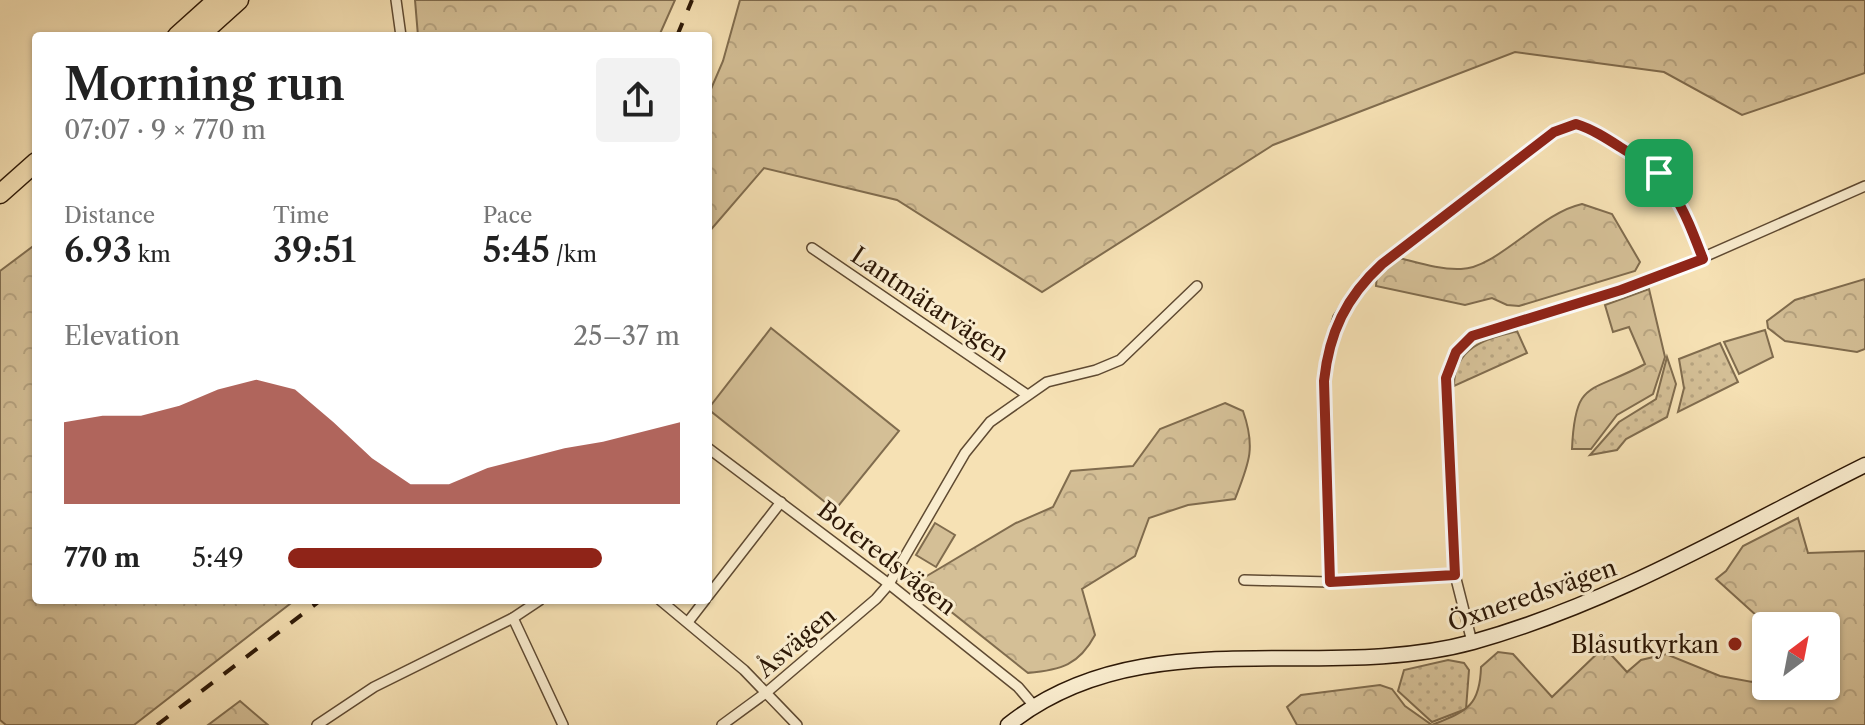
<!DOCTYPE html>
<meta charset="utf-8">
<style>
:root{--surface:#fff;--page:#f2f2f2;--text:#222;--muted:#767676;--accent:#8f2418}
body{margin:0;font-family:"Libre Caslon Text",serif;background:var(--page);color:var(--text);height:100vh;display:flex;flex-direction:column;font-size:30px;white-space:nowrap}
*{box-sizing:border-box;margin:0}
p{font-size:26px;color:var(--muted)}
.icon{flex:none;width:44px;height:44px;fill:none;stroke:currentColor;stroke-width:2;stroke-linecap:round;stroke-linejoin:round}
.map{position:relative;flex:1;overflow:hidden}
.sheet{position:absolute;left:32px;top:32px;width:680px;height:572px;display:flex;flex-direction:column;background:var(--surface);border-radius:8px;box-shadow:0 2px 6px #0004}
.sheet>*{flex:none}
.needle{width:52px;rotate:32deg}
.controls{position:absolute;left:1752px;top:612px;display:grid;gap:16px}
.controls a{display:grid;place-items:center;width:88px;height:88px;border-radius:8px;background:var(--surface);box-shadow:0 2px 6px #0004;font-size:40px}
.pin{position:absolute;display:grid;place-items:center;width:68px;height:68px;color:#fff;margin:-34px;border-radius:16px;box-shadow:0 4px 12px #0006}
.round{display:grid;place-items:center;flex:none;width:84px;height:84px;border-radius:8px;background:var(--page)}
.head{display:flex;align-items:center;justify-content:space-between;height:136px;padding:0 32px}
h1{font-size:44px;font-weight:600;line-height:60px}
.figures{display:grid;grid-template-columns:repeat(3,1fr);gap:12px;height:136px;padding:8px 32px}
.figures div{display:grid;align-content:center}
.figures b{font-size:34px;font-weight:600}
.figures small{font-size:22px;font-weight:400}
.figures p{font-size:22px}
.chart{height:224px;padding:16px 32px}
.chart p{display:flex;justify-content:space-between}
.chart svg{width:100%;height:144px;margin-top:8px;fill:var(--accent);opacity:.7}
ul{padding:0 32px;list-style:none;font-size:26px}
li{display:grid;grid-template-columns:128px 96px 1fr;align-items:center;height:60px}
li i{height:20px;border-radius:10px;background:var(--accent)}
.map>svg:first-child{display:block}
.grass{fill:url(#grass-dots);stroke:#806c4e;stroke-width:2}
.forest{fill:url(#forest-crowns);stroke:#806c4e;stroke-width:2}
.park{fill:#d4bf96;stroke:#806c4e;stroke-width:2}
.lines{fill:none;stroke-linecap:round;stroke-linejoin:round}
.street-casing{stroke:#5f4a32;stroke-width:12}
.secondary-casing{stroke:#2d1806;stroke-width:17}
.highway-casing{stroke:#2d1806;stroke-width:21}
.street{stroke:#f9ecce;stroke-width:9}
.secondary{stroke:#f9ecce;stroke-width:14}
.highway{stroke:#f6e1b4;stroke-width:18}
.rail{stroke:#2d1806;stroke-width:4;stroke-dasharray:14 14;stroke-linecap:butt}
.route-casing{stroke:#fff;stroke-width:16}
.route{stroke:#8f2418;stroke-width:10}
.poi-dot{fill:#8f2418;stroke:#f9ecce;stroke-width:3}
.labels{text-anchor:middle;dominant-baseline:central;stroke-width:6;stroke-linejoin:round;paint-order:stroke}
.street-label{font-size:24px;fill:#2d1806;stroke:#f9ecce}
.poi-label{font-size:24px;fill:#2d1806;stroke:#f9ecce;text-anchor:end}
</style>
<div class="map">
<svg width="1865" height="725" viewBox="0 0 1865 725">
<defs>
<pattern id="grass-dots" width="8" height="8" patternUnits="userSpaceOnUse" patternTransform="scale(2)"><rect width="8" height="8" fill="#d4bf96"/><path d="M2 2h.1M6 6h.1" fill="none" stroke="#b6a380" stroke-width="1.8" stroke-linecap="round"/></pattern>
<pattern id="forest-crowns" width="20" height="18" patternUnits="userSpaceOnUse" patternTransform="scale(2)"><rect width="20" height="18" fill="#d4bf96"/><path d="M2 6a3 3 0 1 1 6 0M12 15a3 3 0 1 1 6 0" fill="none" stroke="#b6a380"/></pattern>
</defs>
<rect width="100%" height="100%" fill="#f6e1b4"/>
<filter id="stains"><feTurbulence type="fractalNoise" baseFrequency=".0025" numOctaves="4"/><feColorMatrix values="0 0 0 0 .2 0 0 0 0 .09 0 0 0 0 .02 0 0 0 .5 -.17"/></filter>
<radialGradient id="worn" r=".72"><stop offset=".6" stop-color="#630" stop-opacity="0"/><stop offset="1" stop-color="#630" stop-opacity=".3"/></radialGradient>
<g class="grass">
<path d="M1517,331L1527,353L1454,386C1454,347 1486,339 1517,331Z"/>
<path d="M1720,343L1738,382L1678,412L1684,388L1679,359Z"/>
<path d="M1667,357L1676,384L1667,417L1626,439L1617,450L1590,455L1619,422L1656,399Z"/>
<path d="M1448,660L1464,663L1469,670L1466,709L1432,722L1398,691L1404,670Z"/>
</g>
<g class="forest">
<path d="M415,0H675L659,36H418Z"/>
<path d="M740,0H1865V73L1742,115L1664,72L1515,52L1273,145L1042,292L897,200L764,168L708,233V96L723,61Z"/>
<path d="M1582,204L1612,214L1640,262L1635,271L1519,306L1507,305L1492,298L1465,305L1376,286L1377,276L1399,258C1419,263 1441,270 1461,269C1496,269 1540,213 1582,204Z"/>
<path d="M36,244V600H295L134,725H6L0,720V271Z"/>
<path d="M1865,279V349L1857,352L1785,341L1768,328L1767,321L1795,300Z"/>
<path d="M1649,289L1665,357L1653,394L1617,415L1591,449H1572C1575,378 1590,394 1645,364L1629,327L1613,332L1605,305Z"/>
<path d="M1225,403L1243,411C1256,448 1249,463 1235,499L1188,505L1149,518L1135,556L1082,589L1095,635C1079,665 1061,670 1028,673L915,583L1016,523L1053,507L1071,471L1133,466L1160,429Z"/>
<path d="M1798,518L1808,553L1865,551V725H1297L1287,707L1301,695L1380,685L1392,689L1405,706L1432,725C1466,711 1480,707 1481,667L1498,652L1513,654L1552,697L1604,647L1627,672L1641,660L1666,654L1720,676L1752,682L1766,666V686H1826V626H1768L1716,579L1726,571L1743,546Z"/>
<path d="M240,701L268,725H208Z"/>
</g>
<g class="park">
<path d="M771,328L899,431L835,510L708,409Z"/>
<path d="M1765,330L1773,357L1739,374L1724,342Z"/>
<path d="M935,523L955,535L936,567L916,555Z"/>
</g>
<g class="lines">
<defs>
<g id="street">
<path d="M396,0L401,36"/>
<path d="M812,248L1026,394"/>
<path d="M708,448L889,584L1018,687L1035,707"/>
<path d="M1244,580L1330,582L1455,575"/>
<path d="M1330,582L1324,381L1326,358L1338,318L1364,280L1382,264L1554,132L1576,124C1592,129 1605,138 1620,147C1672,178 1682,203 1703,259"/>
<path d="M708,596L781,502"/>
<path d="M660,600L744,670L797,725"/>
<path d="M513,618L563,725"/>
<path d="M688,622L705,600"/>
<path d="M1472,642L1455,575L1446,378C1450,356 1461,340 1482,332L1654,279L1865,186"/>
<path d="M317,725L374,687L513,618L540,600"/>
<path d="M722,725L767,692L876,599L889,584L965,453L990,422L1047,382L1096,370L1120,360L1197,286"/>
</g>
<path id="secondary" d="M1008,725C1143,617 1320,684 1473,642C1613,603 1736,529 1865,465"/>
<g id="highway">
<path d="M177,36L217,0"/>
<path d="M199,36L239,0"/>
<path d="M0,194L36,162"/>
</g>
</defs>
<use href="#street" class="street-casing"/>
<use href="#secondary" class="secondary-casing"/>
<use href="#highway" class="highway-casing"/>
<use href="#street" class="street"/>
<use href="#secondary" class="secondary"/>
<use href="#highway" class="highway"/>
<g class="rail">
<path d="M677,36L692,0"/>
<path d="M157,725L321,600"/>
</g>
</g>
<g class="lines">
<defs>
<path id="route" d="M1576,124C1592,129 1606,138 1620,147C1672,178 1682,204 1703,259L1621,290L1472,336L1456,352L1446,378L1455,575L1330,582L1324,381C1329,333 1346,297 1382,264L1554,132Z"/>
</defs>
<use href="#route" class="route-casing"/>
<use href="#route" class="route"/>
</g>
<circle class="poi-dot" cx="1735" cy="644" r="8"/>
<g class="labels">
<g class="street-label">
<text transform="translate(930 304) rotate(34)">Lantmätarvägen</text>
<text transform="translate(887 558) rotate(38)">Boteredsvägen</text>
<text transform="translate(1532 595) rotate(-19)">Öxneredsvägen</text>
<text transform="translate(796 642) rotate(-40)">Åsvägen</text>
</g>
<g class="poi-label">
<text x="1719" y="644">Blåsutkyrkan</text>
</g>
</g>
<rect width="100%" height="100%" filter="url(#stains)"/>
<rect width="100%" height="100%" fill="url(#worn)"/>
</svg>
<div class="controls">
<a><svg class="needle" viewBox="-14 -14 28 28"><path d="M0-13l5 13h-10z" fill="#e53935"/><path d="M0 13l5-13h-10z" fill="#767676"/></svg></a>
</div>
<div class="pin" style="left:1659px;top:173px;background:#1e9e55"><svg class="icon" aria-label="arrive" viewBox="0 0 24 24"><path d="M6 21V4h12l-3 4 3 4H6"/></svg></div>
<section class="sheet">
<div class="head"><div><h1>Morning run</h1><p>07:07 · 9 × 770 m</p></div><a class="round"><svg class="icon" aria-label="share" viewBox="0 0 24 24"><path d="M12 15V3M7 8l5-5 5 5M5 13v7h14v-7"/></svg></a></div>
<div class="figures">
<div><p>Distance</p><b>6.93<small> km</small></b></div>
<div><p>Time</p><b>39:51</b></div>
<div><p>Pace</p><b>5:45<small> /km</small></b></div>
</div>
<div class="chart"><p><span>Elevation</span>25–37 m</p>
<svg viewBox="0 0 160 44" preserveAspectRatio="none"><path d="M0 44V19L10 17L20 17L30 14L40 9L50 6L60 9L70 19L80 30L90 38L100 38L110 33L120 30L130 27L140 25L150 22L160 19V44z"/></svg>
</div>
<ul>
<li><b>770 m</b>5:49<i style="width:80%"></i></li>
</ul>
</section>
</div>
